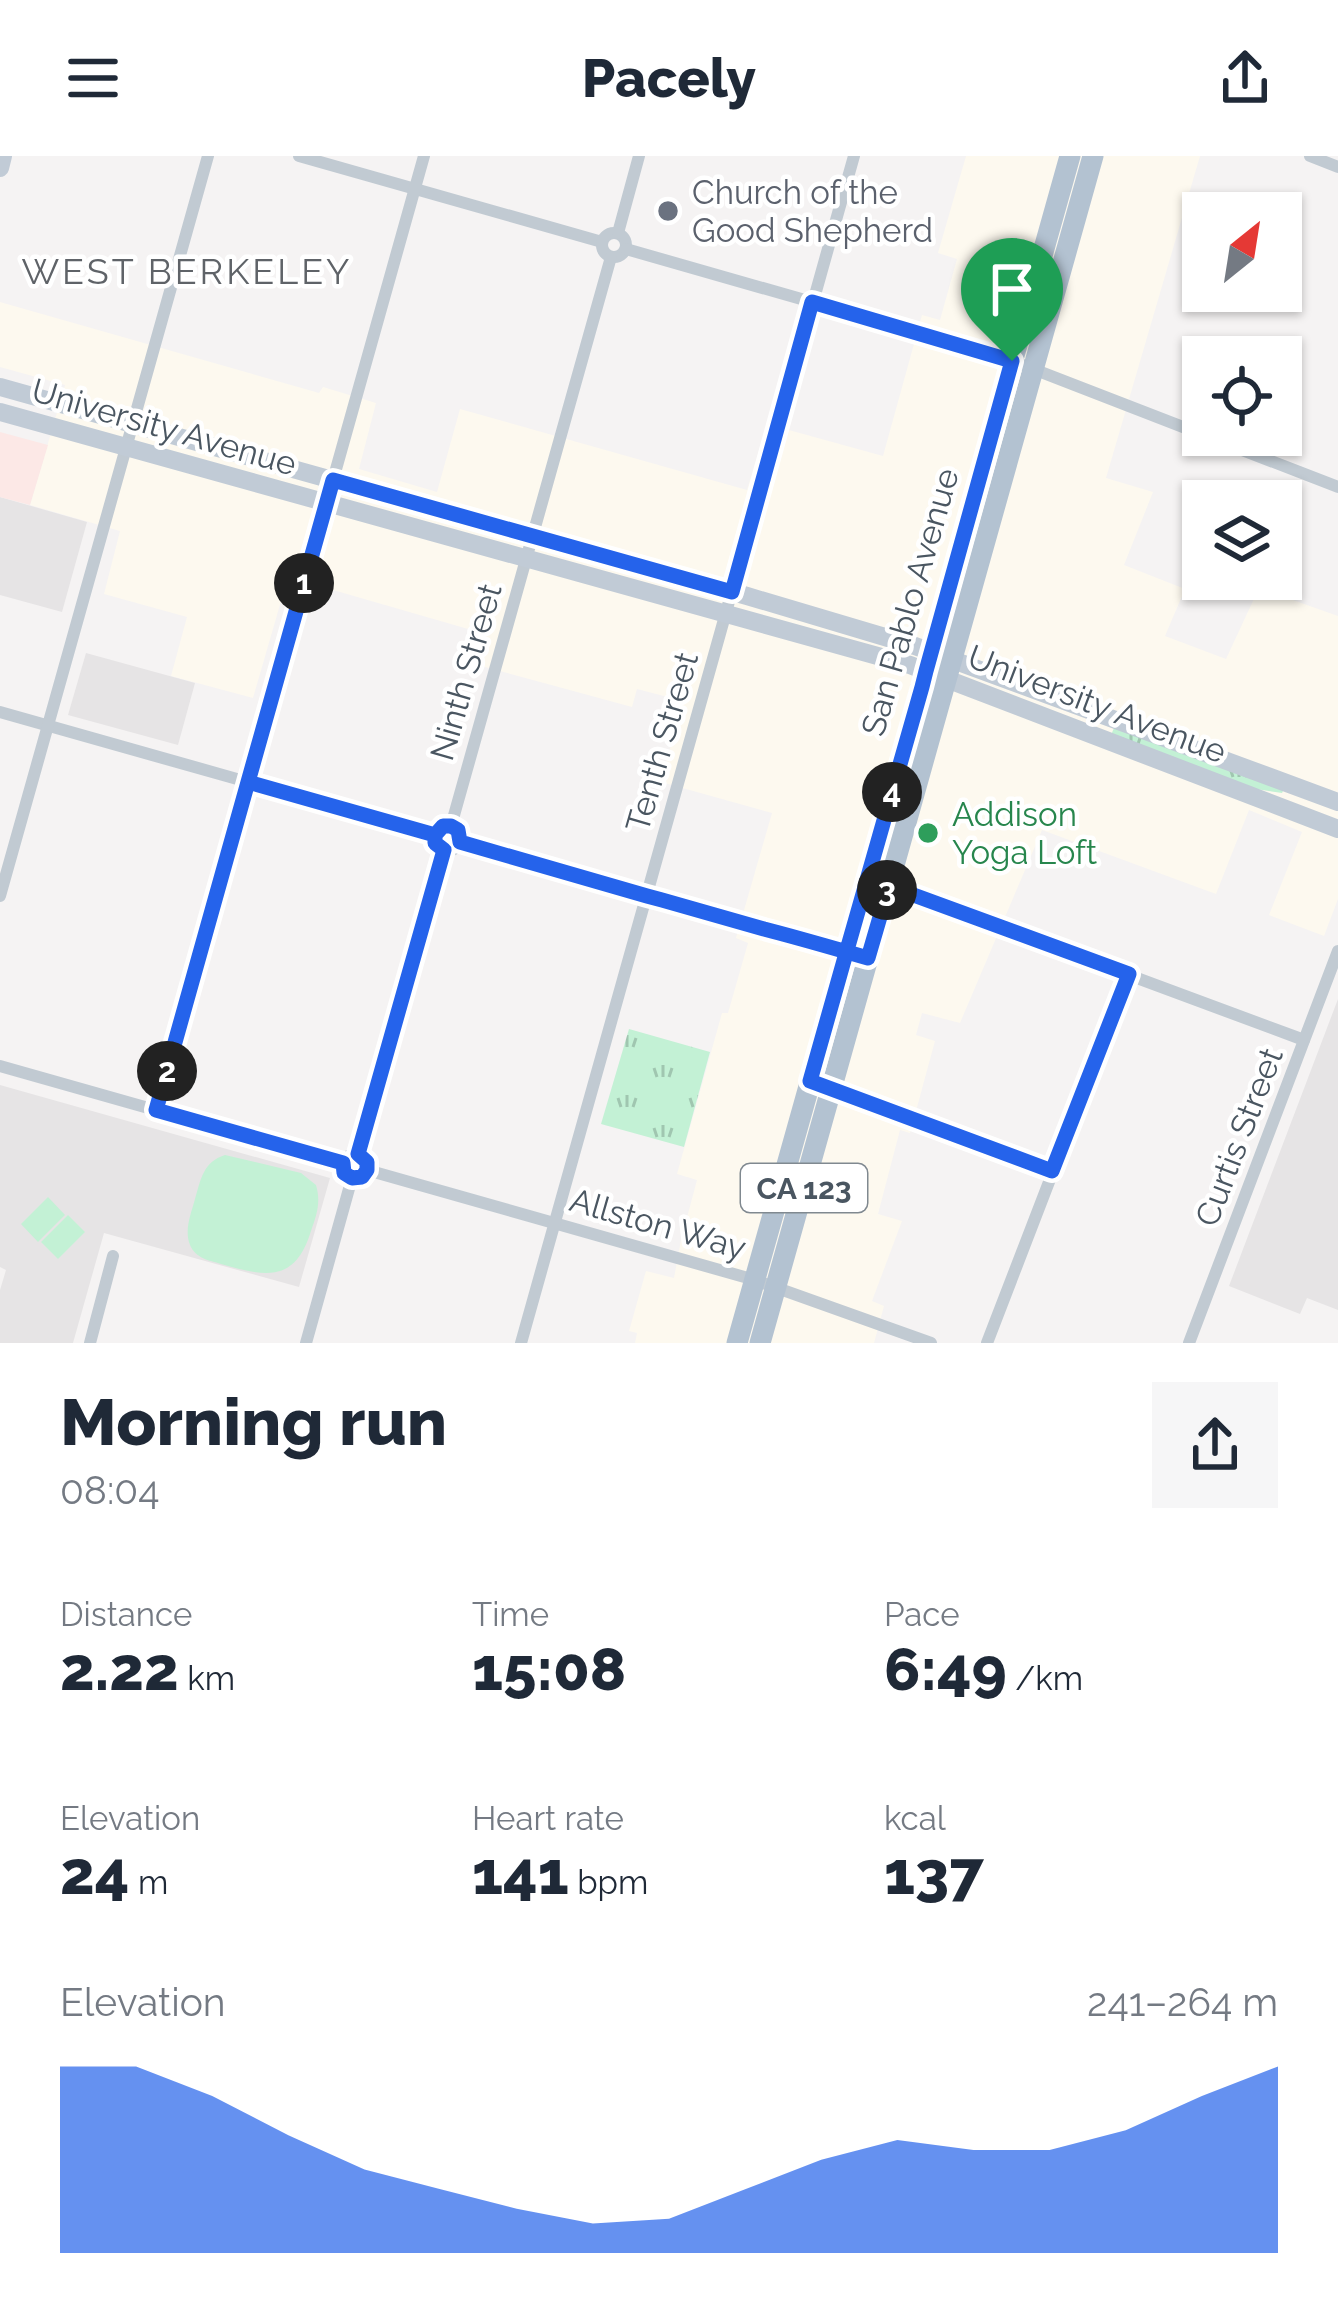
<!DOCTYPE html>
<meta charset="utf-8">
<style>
:root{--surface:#fff;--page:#f6f6f7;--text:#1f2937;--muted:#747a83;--accent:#2563eb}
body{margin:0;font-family:Raleway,sans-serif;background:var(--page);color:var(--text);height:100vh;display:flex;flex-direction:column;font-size:45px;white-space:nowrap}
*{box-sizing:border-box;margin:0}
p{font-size:39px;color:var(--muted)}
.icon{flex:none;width:66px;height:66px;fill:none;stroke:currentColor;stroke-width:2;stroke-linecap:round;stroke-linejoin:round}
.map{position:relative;height:1187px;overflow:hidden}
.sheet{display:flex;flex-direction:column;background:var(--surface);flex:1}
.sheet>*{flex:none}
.needle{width:78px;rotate:30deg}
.buttons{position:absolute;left:1182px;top:36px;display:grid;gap:24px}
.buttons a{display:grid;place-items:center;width:120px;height:120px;border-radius:0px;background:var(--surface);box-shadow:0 3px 9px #0004;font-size:60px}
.pin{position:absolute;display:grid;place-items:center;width:102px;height:102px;color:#fff;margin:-123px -51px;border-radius:50% 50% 50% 0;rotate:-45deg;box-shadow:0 0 12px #0007}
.pin .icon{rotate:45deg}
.km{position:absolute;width:60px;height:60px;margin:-30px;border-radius:50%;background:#222;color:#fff;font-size:33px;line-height:60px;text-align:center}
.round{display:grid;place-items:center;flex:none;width:126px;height:126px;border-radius:0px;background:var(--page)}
.headline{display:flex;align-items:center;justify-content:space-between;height:204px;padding:0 60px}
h1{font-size:66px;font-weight:800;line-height:90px}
.figures{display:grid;grid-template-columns:repeat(3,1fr);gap:18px;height:204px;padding:12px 60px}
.figures div{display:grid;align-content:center}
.figures b{font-size:60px;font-weight:800}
.figures small{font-size:33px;font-weight:400}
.figures p{font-size:33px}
.chart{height:336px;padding:24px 60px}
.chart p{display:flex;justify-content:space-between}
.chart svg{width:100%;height:216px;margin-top:12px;fill:var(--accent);opacity:.7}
header{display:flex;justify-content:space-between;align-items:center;height:156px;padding:0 60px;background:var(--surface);font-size:54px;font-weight:800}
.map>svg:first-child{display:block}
.commercial{fill:#fdf9ef}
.education{fill:#e6e4e5}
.medical{fill:#fce8e6}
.grass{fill:url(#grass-tufts)}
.pitch{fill:#c3f1d5}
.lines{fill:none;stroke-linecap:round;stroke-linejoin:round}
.street{stroke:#c1cad2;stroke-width:12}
.secondary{stroke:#c1cbd6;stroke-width:18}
.primary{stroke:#b3c2d1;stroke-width:21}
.route-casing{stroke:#fff;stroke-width:24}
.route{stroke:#2563eb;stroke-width:15}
.worship-dot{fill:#6b7280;stroke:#fff;stroke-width:4.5}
.leisure-dot{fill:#2e9e5b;stroke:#fff;stroke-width:4.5}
.labels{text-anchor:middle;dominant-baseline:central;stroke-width:9;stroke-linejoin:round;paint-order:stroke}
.shield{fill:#fff;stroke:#808990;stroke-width:3}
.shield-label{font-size:30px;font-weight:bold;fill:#4a5661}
.worship-label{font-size:33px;fill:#5b616d;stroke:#fff;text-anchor:start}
.street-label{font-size:33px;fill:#4a5661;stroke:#fff}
.leisure-label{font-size:33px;fill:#27864d;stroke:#fff;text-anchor:start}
.neighbourhood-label{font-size:36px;letter-spacing:3px;fill:#5f6368;stroke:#fff}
</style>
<header><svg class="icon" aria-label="menu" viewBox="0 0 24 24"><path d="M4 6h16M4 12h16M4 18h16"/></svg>Pacely<svg class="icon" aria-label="share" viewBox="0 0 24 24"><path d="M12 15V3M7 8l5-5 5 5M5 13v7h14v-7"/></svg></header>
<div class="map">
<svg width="1338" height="1187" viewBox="0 0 1338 1187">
<defs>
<pattern id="grass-tufts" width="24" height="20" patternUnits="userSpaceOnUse" patternTransform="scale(3)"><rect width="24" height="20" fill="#c3f1d5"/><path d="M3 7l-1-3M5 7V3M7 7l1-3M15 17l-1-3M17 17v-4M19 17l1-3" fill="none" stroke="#a0c6b0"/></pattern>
</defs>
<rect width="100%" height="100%" fill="#f5f3f3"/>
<path class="commercial" d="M966,0H1200L1106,322L1153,336L1124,409L1185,433L1165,480L1226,503L1259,432L1338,460V743L1324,780L1269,759L1302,676L1249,654L1216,738L1042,674L960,867L922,857L916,879L935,885L910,977L900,974L878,1058L902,1065L872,1145L884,1150L874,1187H635L637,1177L629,1175L646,1115L674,1122L681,1084L697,1024L677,1018L722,857H728L748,787L736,782L772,657L661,626L683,545L637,533L632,551L474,508L482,477L288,421L253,542L171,520L187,461L104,438L120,375L30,349L65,229L0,211V146L319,237L323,231L376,247L359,313L437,336L460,253L747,334L767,268L883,300L922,159L940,164L957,103L938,97Z"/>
<g class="education">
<path d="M0,341L87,366L62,456L0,439Z"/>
<path d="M86,497L195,527L178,589L68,559Z"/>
<path d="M1338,843V1154L1307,1142L1300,1158L1229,1130Z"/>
<path d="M0,929L330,1022L299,1131L104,1077L73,1187H0V1134L6,1114L0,1111Z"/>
</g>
<path class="medical" d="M0,276L48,289L30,349L0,341Z"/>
<g class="grass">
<path d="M1114,572L1284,633L1282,637L1256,633L1111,579Z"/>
<path d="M629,873L710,896L684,991L601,968Z"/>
</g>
<g class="pitch">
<path d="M225,999L301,1017L316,1029C321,1046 317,1058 311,1075C295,1127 266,1121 221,1108C209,1104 196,1103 190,1089C184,1074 191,1058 195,1043C201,1023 203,1006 225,999Z"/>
<path d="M48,1041L65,1059L38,1086L21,1068Z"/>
<path d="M68,1059L85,1076L58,1103L41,1086Z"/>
</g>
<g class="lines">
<g class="street">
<path d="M299,0L602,86"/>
<path d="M1310,0L1338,11"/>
<circle cx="614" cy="89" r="12"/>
<path d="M618,77L639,0"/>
<path d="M626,93L997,199L1338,331"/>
<path d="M0,556L435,679"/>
<circle cx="447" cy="682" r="13"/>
<path d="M451,670L611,101"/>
<path d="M460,686L868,802"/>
<path d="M889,730L1304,884"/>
<path d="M0,740L208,0"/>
<path d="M0,910L343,1007"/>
<path d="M829,931L1053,1015"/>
<path d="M156,954L424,0"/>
<circle cx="355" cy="1010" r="12"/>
<path d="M359,998L444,694"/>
<path d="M367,1014L755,1124L931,1187"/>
<path d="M90,1187L113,1100"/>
<path d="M306,1187L352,1022"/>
<path d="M521,1187L854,0"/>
<path d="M987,1187L1129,818"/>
<path d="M1189,1187L1338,795"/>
</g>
<g class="secondary">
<path d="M0,12L3,0"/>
<path d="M0,231L747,440L915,490L1338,646"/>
<path d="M0,256L910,509L1338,673"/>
</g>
<g class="primary">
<path d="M737,1187L1070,0"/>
<path d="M760,1187L1093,0"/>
</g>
</g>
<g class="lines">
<defs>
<path id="route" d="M1012,205L812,146L732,436L333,324L248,626L428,677L435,679V687L444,694L358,998L367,1006V1014L362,1021L352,1022L344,1017L343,1007L156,954L248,626C310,643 372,661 435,679L443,670H451L458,674L460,686L647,740L662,744L764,773C799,782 833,792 868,802L889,730L1129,818L1052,1015L810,925L843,808C870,716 895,623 922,531L926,515L1012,205"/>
</defs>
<use href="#route" class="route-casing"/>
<use href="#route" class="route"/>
</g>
<circle class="worship-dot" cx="668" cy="55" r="12"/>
<circle class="leisure-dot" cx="928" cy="677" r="12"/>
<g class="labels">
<rect class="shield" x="741" y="1008" width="126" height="48" rx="9"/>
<g class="shield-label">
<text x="804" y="1032">CA 123</text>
</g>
<g class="worship-label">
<text x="692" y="36">Church of the<tspan x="692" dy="38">Good Shepherd</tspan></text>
</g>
<g class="street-label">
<text transform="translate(164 271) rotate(16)">University Avenue</text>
<text transform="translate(910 446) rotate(-74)">San Pablo Avenue</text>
<text transform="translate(466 516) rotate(-74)">Ninth Street</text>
<text transform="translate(1097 548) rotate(21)">University Avenue</text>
<text transform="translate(662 586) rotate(-74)">Tenth Street</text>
<text transform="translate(1239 981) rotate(-69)">Curtis Street</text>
<text transform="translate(658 1068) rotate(16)">Allston Way</text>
</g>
<g class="leisure-label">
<text x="952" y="658">Addison<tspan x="952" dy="38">Yoga Loft</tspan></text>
</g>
<g class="neighbourhood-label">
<text x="187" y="115">WEST BERKELEY</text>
</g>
</g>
</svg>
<div class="buttons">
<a><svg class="needle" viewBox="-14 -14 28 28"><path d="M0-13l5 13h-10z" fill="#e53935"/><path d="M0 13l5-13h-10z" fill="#747a83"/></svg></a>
<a><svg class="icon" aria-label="locate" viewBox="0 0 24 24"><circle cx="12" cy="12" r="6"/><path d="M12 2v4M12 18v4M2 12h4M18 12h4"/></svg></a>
<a><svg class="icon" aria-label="layers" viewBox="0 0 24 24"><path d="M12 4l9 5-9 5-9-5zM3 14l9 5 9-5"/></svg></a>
</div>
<div class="pin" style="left:1012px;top:205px;background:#1e9e55"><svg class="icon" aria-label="arrive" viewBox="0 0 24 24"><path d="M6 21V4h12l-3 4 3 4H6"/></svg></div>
<b class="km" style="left:304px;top:427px">1</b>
<b class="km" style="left:167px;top:915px">2</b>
<b class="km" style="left:887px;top:734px">3</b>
<b class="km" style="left:892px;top:636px">4</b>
</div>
<section class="sheet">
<div class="headline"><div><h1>Morning run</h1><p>08:04</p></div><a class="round"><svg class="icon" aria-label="share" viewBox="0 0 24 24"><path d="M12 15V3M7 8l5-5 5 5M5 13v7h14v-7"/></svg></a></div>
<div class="figures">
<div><p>Distance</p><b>2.22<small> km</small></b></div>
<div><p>Time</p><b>15:08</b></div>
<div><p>Pace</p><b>6:49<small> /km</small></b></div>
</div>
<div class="figures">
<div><p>Elevation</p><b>24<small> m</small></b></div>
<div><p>Heart rate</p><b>141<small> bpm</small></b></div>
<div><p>kcal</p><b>137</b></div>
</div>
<div class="chart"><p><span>Elevation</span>241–264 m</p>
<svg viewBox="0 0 160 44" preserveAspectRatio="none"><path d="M0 44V6L10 6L20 12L30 20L40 27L50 31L60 35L70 38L80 37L90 31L100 25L110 21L120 23L130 23L140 19L150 12L160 6V44z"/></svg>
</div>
</section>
